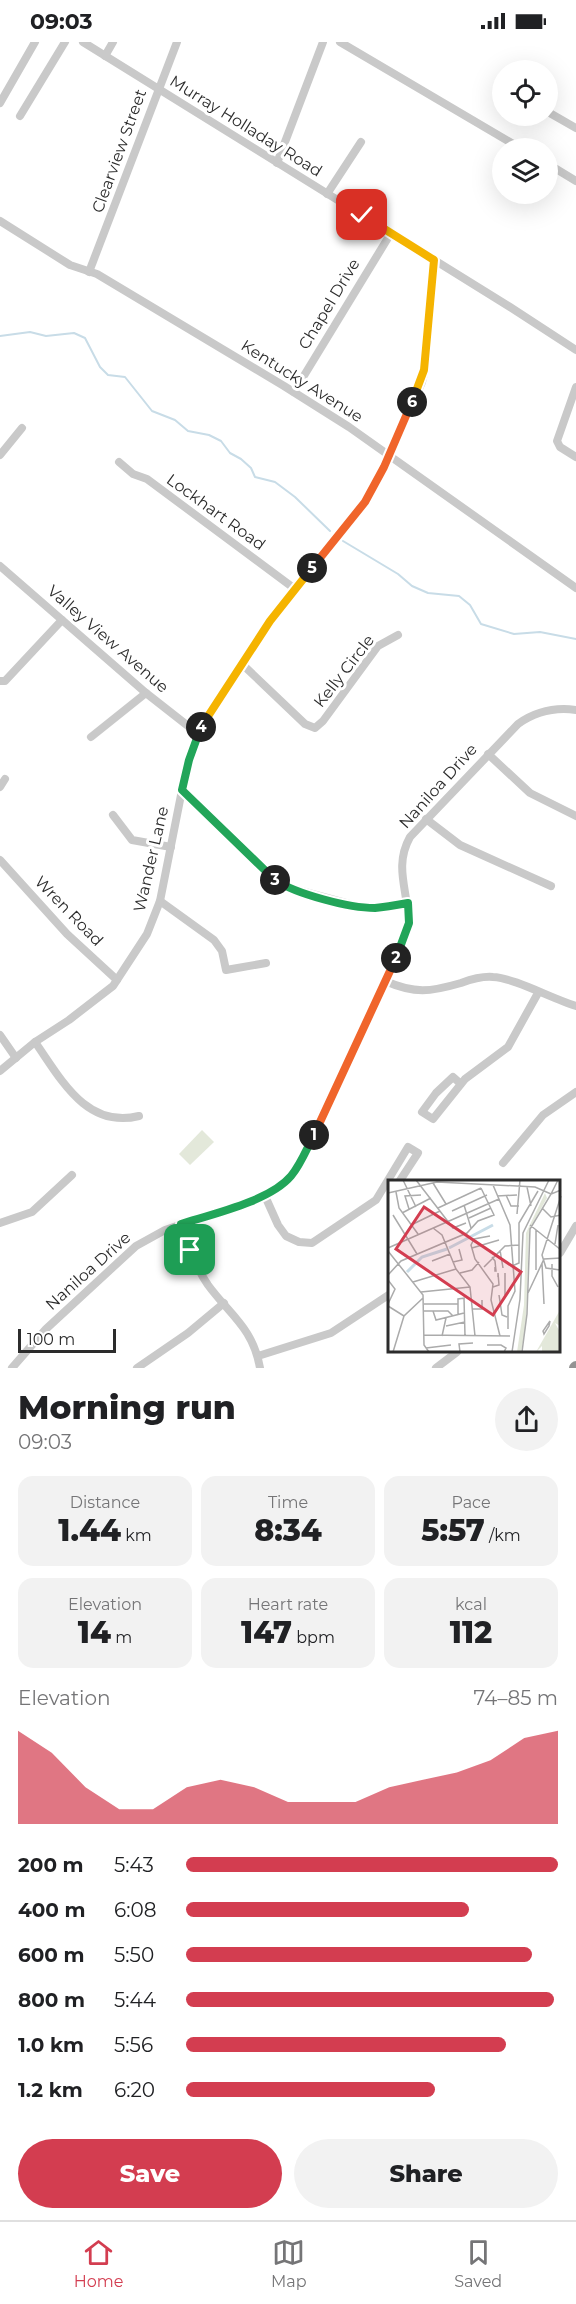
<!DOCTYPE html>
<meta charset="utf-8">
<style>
:root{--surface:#fff;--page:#f2f2f2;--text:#202124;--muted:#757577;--line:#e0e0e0;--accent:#d33d50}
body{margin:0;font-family:Montserrat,sans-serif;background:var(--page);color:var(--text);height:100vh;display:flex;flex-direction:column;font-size:22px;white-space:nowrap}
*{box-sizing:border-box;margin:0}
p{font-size:20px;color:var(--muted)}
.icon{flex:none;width:33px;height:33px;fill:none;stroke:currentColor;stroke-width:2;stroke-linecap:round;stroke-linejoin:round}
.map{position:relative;height:1326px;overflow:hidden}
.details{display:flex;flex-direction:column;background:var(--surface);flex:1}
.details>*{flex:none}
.controls{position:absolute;left:492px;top:18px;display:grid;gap:12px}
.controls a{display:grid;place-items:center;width:66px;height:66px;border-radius:50%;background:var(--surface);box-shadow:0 6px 24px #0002;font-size:30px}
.scale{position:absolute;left:18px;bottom:15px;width:98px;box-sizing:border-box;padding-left:6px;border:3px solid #2c2c2c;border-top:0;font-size:16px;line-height:21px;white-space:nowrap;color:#2c2c2c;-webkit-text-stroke:4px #fff;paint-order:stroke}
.pin{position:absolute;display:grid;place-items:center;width:51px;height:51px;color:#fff;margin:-26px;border-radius:12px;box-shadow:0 3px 9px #0006}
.km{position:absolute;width:30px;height:30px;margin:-15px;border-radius:50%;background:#222;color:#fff;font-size:16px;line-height:30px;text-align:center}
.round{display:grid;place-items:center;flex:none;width:63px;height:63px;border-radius:32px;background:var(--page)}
.overview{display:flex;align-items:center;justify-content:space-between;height:102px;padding:0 18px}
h1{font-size:33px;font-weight:800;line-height:45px}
.metrics{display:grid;grid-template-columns:repeat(3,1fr);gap:9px;height:102px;padding:6px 18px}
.metrics div{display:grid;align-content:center;border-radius:15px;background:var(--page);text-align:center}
.metrics b{font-size:30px;font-weight:800}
.metrics small{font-size:16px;font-weight:400}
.metrics p{font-size:16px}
.chart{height:168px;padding:12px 18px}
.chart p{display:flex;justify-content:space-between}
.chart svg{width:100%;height:108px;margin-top:6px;fill:var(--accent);opacity:.7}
.cta{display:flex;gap:12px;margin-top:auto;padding:12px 18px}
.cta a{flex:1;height:69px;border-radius:36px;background:var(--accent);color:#fff;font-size:24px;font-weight:800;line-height:69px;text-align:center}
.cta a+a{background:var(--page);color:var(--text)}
ul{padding:0 18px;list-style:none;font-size:20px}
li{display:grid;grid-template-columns:96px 72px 1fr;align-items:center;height:45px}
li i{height:15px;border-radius:8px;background:var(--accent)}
.status{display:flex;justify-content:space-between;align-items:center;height:42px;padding:0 30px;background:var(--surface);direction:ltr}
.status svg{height:16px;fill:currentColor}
.menu{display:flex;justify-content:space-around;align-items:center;height:84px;border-top:2px solid var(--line);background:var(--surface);font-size:16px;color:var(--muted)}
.menu a{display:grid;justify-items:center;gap:3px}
.menu .current{color:var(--accent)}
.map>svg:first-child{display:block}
.green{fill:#e3e8da}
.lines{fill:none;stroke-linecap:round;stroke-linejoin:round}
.stream{stroke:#c8dce7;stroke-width:2}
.minor{stroke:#c9c9c9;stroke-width:8}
.highway{stroke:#939393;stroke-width:12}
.split-1-casing{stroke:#fff;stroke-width:12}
.split-2-casing{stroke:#fff;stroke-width:12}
.split-3-casing{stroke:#fff;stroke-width:12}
.split-4-casing{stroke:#fff;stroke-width:12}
.split-5-casing{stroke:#fff;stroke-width:12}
.split-6-casing{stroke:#fff;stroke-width:12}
.split-7-casing{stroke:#fff;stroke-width:12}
.split-1{stroke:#22a559;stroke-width:8}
.split-2{stroke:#f0652b;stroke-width:8}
.split-3{stroke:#22a559;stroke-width:8}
.split-4{stroke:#22a559;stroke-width:8}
.split-5{stroke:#f5b400;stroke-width:8}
.split-6{stroke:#f0652b;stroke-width:8}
.split-7{stroke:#f5b400;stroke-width:8}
.labels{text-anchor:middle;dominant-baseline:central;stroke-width:6;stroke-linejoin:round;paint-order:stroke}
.street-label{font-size:16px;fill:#2c2c2c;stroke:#fff}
.inset-river{fill:none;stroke:#c8dce7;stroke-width:3}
.inset-road{fill:none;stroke:#ababab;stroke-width:1.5}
.view{fill:#d33d50;fill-opacity:0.15;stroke:#d33d50;stroke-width:3}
.inset-edge{fill:none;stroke:#2c2c2c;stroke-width:3}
</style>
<div class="status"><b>09:03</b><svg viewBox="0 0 49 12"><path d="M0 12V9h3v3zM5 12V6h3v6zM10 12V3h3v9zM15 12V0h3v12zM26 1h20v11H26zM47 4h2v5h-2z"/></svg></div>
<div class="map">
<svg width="576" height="1326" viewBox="0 0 576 1326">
<rect width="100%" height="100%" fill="#fff"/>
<path class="green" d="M202,1088L214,1100L190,1123L179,1112Z"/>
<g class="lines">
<g class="stream">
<path d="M0,294L30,290L46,294L74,291L85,296L100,325L108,333L125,335L152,369L175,378L188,389L209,393L221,399L230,411L241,417L251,426L255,435L275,440L295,455L330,489"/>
<path d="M343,499L398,532L412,544L428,551L459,554L470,563L481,582L514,592L540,590L576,597"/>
</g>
<g class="minor">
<path d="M83,0L510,265L576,308"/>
<path d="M340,0L520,106"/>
<path d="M105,14L113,0"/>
<path d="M0,61L35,0"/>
<path d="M548,70L576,86"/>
<path d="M20,74L65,0"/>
<path d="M277,121L323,0"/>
<path d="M548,122L576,139"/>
<path d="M327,152L361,100"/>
<path d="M0,179L70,223L97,232L284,344L349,385L576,546"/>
<path d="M89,230L177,0"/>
<path d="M576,345L557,399L560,405L576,415"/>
<path d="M294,350L391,191"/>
<path d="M0,413L22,386"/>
<path d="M119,420L133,432L147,437L295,547"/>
<path d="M0,524L146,651L197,691"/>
<path d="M242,622L305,682L315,686L323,679L378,604L398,593"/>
<path d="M0,639H5L62,578"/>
<path d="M91,695L146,651"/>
<path d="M488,712L530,751L576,774"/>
<path d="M0,745L5,737"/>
<path d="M182,748L267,831L291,846L354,863L374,866L408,861"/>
<path d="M113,773L132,798L171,805"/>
<path d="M426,777L460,803L551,844"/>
<path d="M0,818L67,892L117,938"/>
<path d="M160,859L214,898L222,909L226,928L266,921"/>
<path d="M385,939C415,952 430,950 461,941C472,937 482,934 493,935C515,936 552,957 576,964"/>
<path d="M0,993L16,1016"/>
<path d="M35,1000C61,1037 86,1087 139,1074"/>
<path d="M0,1029L35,1000L69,978L113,944L147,892L160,859L182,748L197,691L270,579L365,460L384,425L422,340L425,328L434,218"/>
<path d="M461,1042L453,1035L436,1051L422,1070L433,1077L465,1037L508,1005L538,951"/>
<path d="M503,1121L543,1073L576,1050"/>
<path d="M265,1154L278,1183L286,1194L299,1200L312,1201L376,1158L408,1105L418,1111L399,1140"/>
<path d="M0,1181L32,1170L72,1133"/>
<path d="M181,1182C189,1204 195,1224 208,1243C230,1273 253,1286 260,1326"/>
<path d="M560,1211L576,1184"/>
<path d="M258,1314L331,1291L390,1252"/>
<path d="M12,1326L46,1287L136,1204L165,1188L265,1154L286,1139L299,1121L405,896C416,859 390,831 410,795L518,682C535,670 555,665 576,668"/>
<path d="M137,1326L188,1291L224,1261"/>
<path d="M436,1326L457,1310"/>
</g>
<path class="highway" d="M575,1326L576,1325"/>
</g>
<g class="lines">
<defs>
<path id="split-1" d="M190,1208L181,1182C213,1172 270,1159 291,1134C301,1122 307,1106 314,1093"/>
<path id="split-2" d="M314,1093L396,916"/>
<path id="split-3" d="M275,838C296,852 349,866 375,866C386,865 397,863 408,861L409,881L396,916"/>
<path id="split-4" d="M201,685L189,718L182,748L275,838"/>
<path id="split-5" d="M201,685L270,579L312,526"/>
<path id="split-6" d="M312,526L365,460L384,425L412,360"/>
<path id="split-7" d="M362,173L434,218L424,328L412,360"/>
</defs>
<use href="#split-1" class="split-1-casing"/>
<use href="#split-2" class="split-2-casing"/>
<use href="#split-3" class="split-3-casing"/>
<use href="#split-4" class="split-4-casing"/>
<use href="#split-5" class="split-5-casing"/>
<use href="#split-6" class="split-6-casing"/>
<use href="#split-7" class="split-7-casing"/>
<use href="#split-1" class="split-1"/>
<use href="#split-2" class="split-2"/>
<use href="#split-3" class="split-3"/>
<use href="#split-4" class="split-4"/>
<use href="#split-5" class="split-5"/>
<use href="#split-6" class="split-6"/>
<use href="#split-7" class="split-7"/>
</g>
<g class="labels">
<g class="street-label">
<text transform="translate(246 84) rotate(32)">Murray Holladay Road</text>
<text transform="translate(119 109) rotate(-70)">Clearview Street</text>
<text transform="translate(329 262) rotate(-59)">Chapel Drive</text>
<text transform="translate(302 339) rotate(32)">Kentucky Avenue</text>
<text transform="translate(216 470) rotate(36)">Lockhart Road</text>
<text transform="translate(108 597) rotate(41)">Valley View Avenue</text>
<text transform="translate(344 629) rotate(-52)">Kelly Circle</text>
<text transform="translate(438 744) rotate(-48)">Naniloa Drive</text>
<text transform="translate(151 817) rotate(-77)">Wander Lane</text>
<text transform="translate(69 869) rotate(46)">Wren Road</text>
<text transform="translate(88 1229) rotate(-42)">Naniloa Drive</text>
</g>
</g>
<g transform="translate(388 1138)">
<rect width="172" height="172" fill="#fff"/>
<path d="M157,13L159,18L141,50L138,146L133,172H129L136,125L138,53ZM172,130V146L167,143L172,152V172H154V166L148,172Z" fill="#e3e8da"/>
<path class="inset-river" d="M61,68L105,45M19,92L34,77L59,69"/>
<path class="inset-road" d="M15,0L28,27M28,0L65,48L78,43M45,3L58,24M105,5L122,45L127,111L120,126V149M139,7L143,26M8,12L11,28L30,54M0,13L49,2L147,7L163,14L170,0M118,15L123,26H131M109,16L129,15M76,25L83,48M50,28L93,8M154,28L163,37L173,35M21,29L17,16L33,15M64,31L99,15M14,33L43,18M129,34L132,0M5,35L29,74M81,38L103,28M23,45L52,31M142,45L173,70M45,48L54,55L68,89L82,107L87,156M102,56L86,59L83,65L87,79L105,104L103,120L112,156M167,64L170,45M0,68L111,19M84,68L111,60M112,70L115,88M0,71L35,115L36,165L41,172M104,77L107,81L108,91H107V87M44,81L62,74M65,82L74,80L71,69M154,83L156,124M164,84V96L170,107M124,86L131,83V43L150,11M96,87L117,66L131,65M148,90V50M172,90L158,88L154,75L173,16M72,93L84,90L91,82M0,95L13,81L79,53L90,41L106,35L93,8M0,100L7,109L0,124M25,102L68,89M105,107L111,105L110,93V97M33,112L82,107M140,113L156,79L173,78M111,115L114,135L119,137M117,115V93M76,118L77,156M36,124H70M0,126L16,136M84,129H94V120M36,131H60L65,136M45,131L48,140L76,133M70,135V119L77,118M162,141L161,146L156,154L155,151ZM58,146L77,142M36,155L122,156M54,156L58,138M99,165H113L118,168L116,172M38,168L63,165M5,172L16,136L35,118M72,172L71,164L85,163M124,172L132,119L135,53L161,0M134,172L139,134L142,49L163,14L173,10"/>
<path class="view" d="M36,27L133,92L105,135L8,69Z"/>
<rect width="172" height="172" class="inset-edge"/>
</g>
</svg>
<div class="controls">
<a><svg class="icon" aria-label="locate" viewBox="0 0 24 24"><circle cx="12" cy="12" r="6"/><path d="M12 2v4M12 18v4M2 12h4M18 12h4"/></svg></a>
<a><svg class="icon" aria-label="layers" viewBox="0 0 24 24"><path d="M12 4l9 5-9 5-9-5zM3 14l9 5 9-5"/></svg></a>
</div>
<div class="scale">100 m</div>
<div class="pin" style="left:190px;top:1208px;background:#1e9e55"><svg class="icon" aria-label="arrive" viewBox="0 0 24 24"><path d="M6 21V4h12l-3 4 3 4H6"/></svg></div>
<div class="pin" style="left:362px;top:173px;background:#d93025"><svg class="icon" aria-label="check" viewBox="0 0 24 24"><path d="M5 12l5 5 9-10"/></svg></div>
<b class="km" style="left:314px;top:1093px">1</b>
<b class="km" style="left:396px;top:916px">2</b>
<b class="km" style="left:275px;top:838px">3</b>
<b class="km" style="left:201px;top:685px">4</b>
<b class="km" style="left:312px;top:526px">5</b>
<b class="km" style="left:412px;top:360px">6</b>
</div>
<section class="details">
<div class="overview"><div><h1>Morning run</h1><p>09:03</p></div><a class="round"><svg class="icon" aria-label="share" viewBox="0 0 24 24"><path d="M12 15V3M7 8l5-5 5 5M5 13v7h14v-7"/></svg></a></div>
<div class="metrics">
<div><p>Distance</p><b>1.44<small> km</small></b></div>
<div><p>Time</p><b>8:34</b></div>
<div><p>Pace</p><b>5:57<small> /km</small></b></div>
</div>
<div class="metrics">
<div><p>Elevation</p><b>14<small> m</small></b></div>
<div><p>Heart rate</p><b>147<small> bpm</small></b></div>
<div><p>kcal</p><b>112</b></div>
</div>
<div class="chart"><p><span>Elevation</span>74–85 m</p>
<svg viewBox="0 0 160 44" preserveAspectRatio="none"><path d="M0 44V6L10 15L20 29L30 38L40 38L50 29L60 26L70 29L80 35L90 35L100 35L110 29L120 26L130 23L140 18L150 9L160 6V44z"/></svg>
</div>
<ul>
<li><b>200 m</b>5:43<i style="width:100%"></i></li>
<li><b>400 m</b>6:08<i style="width:76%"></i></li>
<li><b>600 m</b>5:50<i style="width:93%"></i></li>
<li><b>800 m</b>5:44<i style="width:99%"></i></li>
<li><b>1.0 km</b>5:56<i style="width:86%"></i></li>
<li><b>1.2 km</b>6:20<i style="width:67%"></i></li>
</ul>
<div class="cta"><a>Save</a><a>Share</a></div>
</section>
<nav class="menu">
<a class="current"><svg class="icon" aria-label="home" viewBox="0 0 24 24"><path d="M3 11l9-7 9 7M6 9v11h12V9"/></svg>Home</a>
<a><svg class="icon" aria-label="map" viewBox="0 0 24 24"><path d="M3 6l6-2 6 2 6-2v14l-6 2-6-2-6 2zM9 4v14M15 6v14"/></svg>Map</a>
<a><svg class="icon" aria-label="saved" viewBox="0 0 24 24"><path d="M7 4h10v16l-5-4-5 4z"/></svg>Saved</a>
</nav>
